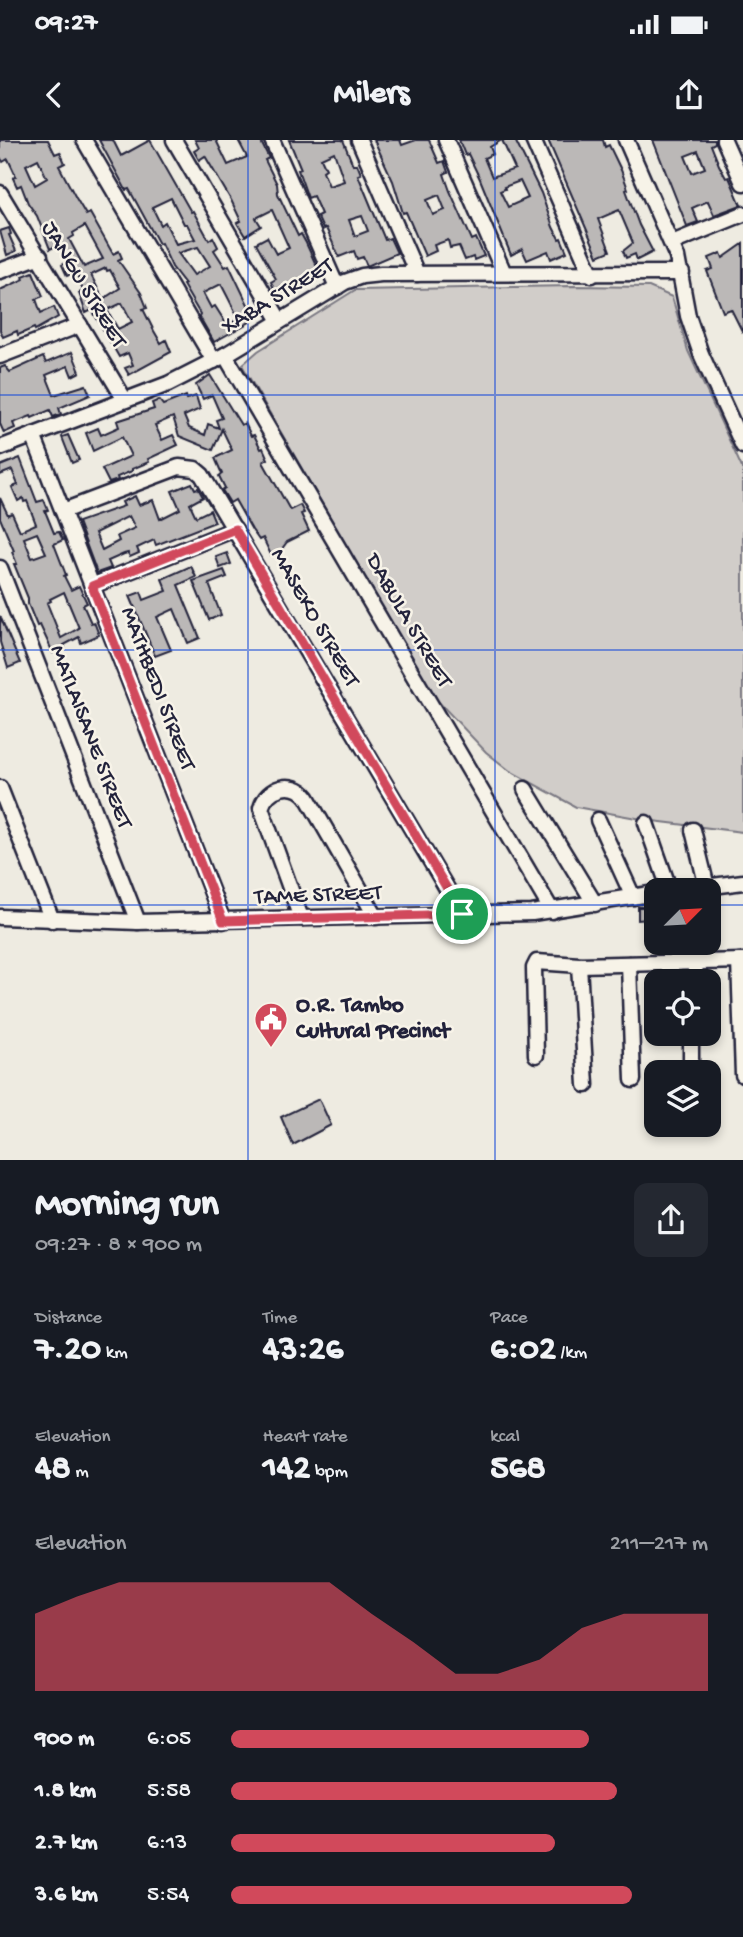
<!DOCTYPE html>
<meta charset="utf-8">
<style>
:root{--surface:#171b24;--page:#242831;--text:#f1f3f6;--muted:#9ea1a6;--accent:#d1495b}
body{margin:0;font-family:"Gochi Hand",sans-serif;background:var(--page);color:var(--text);height:100vh;display:flex;flex-direction:column;font-size:26px;white-space:nowrap}
*{box-sizing:border-box;margin:0}
p{font-size:23px;color:var(--muted)}
.icon{flex:none;width:38px;height:38px;fill:none;stroke:currentColor;stroke-width:2;stroke-linecap:round;stroke-linejoin:round}
.map{position:relative;height:1020px;overflow:hidden}
.details{display:flex;flex-direction:column;background:var(--surface);flex:1}
.details>*{flex:none}
.needle{width:46px;rotate:66deg}
.fabs{position:absolute;left:644px;top:738px;display:grid;gap:14px}
.fabs a{display:grid;place-items:center;width:77px;height:77px;border-radius:14px;background:var(--surface);box-shadow:0 4px 10px #0003;font-size:35px}
.pin{position:absolute;display:grid;place-items:center;width:60px;height:60px;color:#fff;margin:-30px;border:4px solid #fff;border-radius:50%;box-shadow:0 2px 7px #0007}
.round{display:grid;place-items:center;flex:none;width:74px;height:74px;border-radius:14px;background:var(--page)}
.summary{display:flex;align-items:center;justify-content:space-between;height:119px;padding:0 35px}
h1{font-size:38px;font-weight:800;line-height:52px}
.figures{display:grid;grid-template-columns:repeat(3,1fr);gap:10px;height:119px;padding:7px 35px}
.figures div{display:grid;align-content:center}
.figures b{font-size:35px;font-weight:800}
.figures small{font-size:19px;font-weight:400}
.figures p{font-size:19px}
.chart{height:196px;padding:14px 35px}
.chart p{display:flex;justify-content:space-between}
.chart svg{width:100%;height:126px;margin-top:7px;fill:var(--accent);opacity:.7}
ul{padding:0 35px;list-style:none;font-size:23px}
li{display:grid;grid-template-columns:112px 84px 1fr;align-items:center;height:52px}
li i{height:18px;border-radius:9px;background:var(--accent)}
.status{display:flex;justify-content:space-between;align-items:center;height:49px;padding:0 35px;background:var(--surface);direction:ltr}
.status svg{height:19px;fill:currentColor}
header{display:flex;justify-content:space-between;align-items:center;height:91px;padding:0 35px;background:var(--surface);font-size:32px;font-weight:800}
.map>svg:first-child{display:block}
.green{fill:#d1cdc9;stroke:#7a7882;stroke-width:2}
.building{fill:#bbb8b7;stroke:#22223b;stroke-width:2;fill-rule:evenodd}
.lines{fill:none;stroke-linecap:round;stroke-linejoin:round}
.minor-casing{stroke:#22223b;stroke-width:19}
.minor{stroke:#f7f3e8;stroke-width:14}
.route-casing{stroke:#fff;stroke-width:14}
.route{stroke:#d1495b;stroke-width:9}
.grid{fill:none;stroke:#1d4ed8;stroke-width:2;stroke-opacity:0.55}
.labels{text-anchor:middle;dominant-baseline:central;stroke-width:5;stroke-linejoin:round;paint-order:stroke}
.street-label{font-size:23px;fill:#22223b;stroke:#f7f3e8}
.poi-label{font-size:23px;font-weight:bold;fill:#22223b;stroke:#f7f3e8;text-anchor:start}
</style>
<div class="status"><b>09:27</b><svg viewBox="0 0 49 12"><path d="M0 12V9h3v3zM5 12V6h3v6zM10 12V3h3v9zM15 12V0h3v12zM26 1h20v11H26zM47 4h2v5h-2z"/></svg></div>
<header><svg class="icon" aria-label="back" viewBox="0 0 24 24"><path d="M15 5l-7 7 7 7"/></svg>Milers<svg class="icon" aria-label="share" viewBox="0 0 24 24"><path d="M12 15V3M7 8l5-5 5 5M5 13v7h14v-7"/></svg></header>
<div class="map">
<svg width="743" height="1020" viewBox="0 0 743 1020">
<rect width="100%" height="100%" fill="#eeebe1"/>
<filter id="ink" filterUnits="userSpaceOnUse"><feTurbulence type="fractalNoise" baseFrequency=".0143" numOctaves="2"/><feDisplacementMap in="SourceGraphic" scale="14" xChannelSelector="R" yChannelSelector="G"/><feConvolveMatrix kernelMatrix="1 2 1 2 8 2 1 2 1" color-interpolation-filters="sRGB"/></filter>
<g filter="url(#ink)">
<path class="green" d="M573,146L649,147L672,157L688,211L743,330V692L653,681L576,667L510,631L486,612L434,557L242,225L258,211L355,150Z"/>
<g class="building">
<path d="M0,0H48L55,14L60,12L65,23L59,26L76,58L86,75L90,73L113,114L119,111L122,118L118,120L141,153L147,168L143,169L154,191L161,203L166,200L171,212L129,235L125,228L133,225L128,213L119,217L92,170L86,173L79,153L83,151L76,132L67,136L62,125L67,122L58,105L50,109L37,76L28,63L21,45L17,47L13,38L16,36L8,19L3,22L0,17ZM38,19L47,38L35,45L26,25ZM85,86L103,119L84,127L69,99L74,96L73,93ZM106,128L107,131L110,130L120,148L103,159L91,135ZM122,163L132,182L118,189L107,170Z"/>
<path d="M99,0H113L121,16L150,0L191,72L193,71L209,100L213,97L218,107L214,110L225,127L229,125L255,179L214,202L199,176L200,174L183,145L185,144L172,127L161,103L159,104L129,49L126,50ZM171,58L184,84H187L195,99L176,104L165,82L161,85L152,67ZM198,107L210,126L194,135L178,113ZM221,144L239,179L227,185L215,166L211,168L203,153Z"/>
<path d="M195,0H216L228,25L247,17L238,0H260L269,18L265,20L277,44L278,54L298,96L301,94L306,103L322,138L284,154L281,147L275,151L271,142L276,139L256,103L267,97L276,114L289,108L272,70L256,78L261,86L245,96L237,83L241,81L231,60L205,16L199,20L194,11L199,8Z"/>
<path d="M289,0H343L353,25L357,24L361,34L358,35L385,100L390,98L397,113L367,126L363,117L357,119L354,111L339,117L326,88L323,89L317,76L321,74L313,56L308,58L298,30L301,29ZM334,12L344,41L329,46L323,31L326,29L321,18ZM362,76L368,91L355,96L349,80Z"/>
<path d="M374,0H400L402,5L416,0H429L439,23L444,21L448,32L444,34L450,51L472,100L476,98L484,116L474,120L473,117L465,120L459,106L450,108L448,100L434,105L436,111L425,116L406,72L403,73L393,41ZM439,55L445,70L433,75L427,60Z"/>
<path d="M459,0H515L541,53L553,87L559,99L561,98L567,112L551,119L548,111L527,120L522,109L511,115L480,39L468,14L465,15ZM502,0L515,29L492,37L484,18L493,14L490,7ZM520,41L528,58L508,67L500,51L505,49L504,47Z"/>
<path d="M548,0H603L605,7L609,5L621,30L628,49L626,50L639,85L653,112L637,120L635,114L626,118L623,111L633,103L619,70L598,79L610,111L598,116Z"/>
<path d="M653,0H715V3L711,5L719,25L726,38L729,37L741,65L714,75L708,61L692,68L698,82L687,86ZM698,11L705,28L692,33L685,16Z"/>
<path d="M9,88L11,94L9,95L16,111L7,115L0,91Z"/>
<path d="M743,104V193L731,169L723,172L707,131L713,129L709,118L721,113L723,118Z"/>
<path d="M33,132L43,156L36,159L41,173L54,167L58,177L35,190L34,188L18,195L17,191L3,197L0,190V150L24,139L23,136Z"/>
<path d="M72,212L80,232L72,236L68,226L46,235L54,255L86,245L90,255L59,268L61,274L53,277L50,270L32,278L31,276L13,283L15,288L4,293L0,284V228L5,226L10,232L43,217L46,223Z"/>
<path d="M210,235L241,285L245,283L251,296L254,295L261,309L263,308L268,319L263,322L290,370L300,365L304,373L301,374L309,391L287,402L281,410L271,415L263,398L259,400L252,390L235,360L230,363L222,350L225,348L219,336L222,334L215,318L232,310L222,289L213,310L179,296L173,277L155,285L162,300L173,295L178,305L148,319L149,322L132,329V331L117,337L118,340L109,343L102,329L131,316L122,297L93,311L86,293L98,288L101,295L119,287L117,281L154,269L152,263L159,260L163,265L186,256L187,259L196,256L200,269L184,276L189,288L205,295L208,284L219,288L216,280L222,278L212,255L203,259L196,245Z"/>
<path d="M68,295L79,320L72,323L62,297Z"/>
<path d="M20,318L37,362L44,360L48,370L45,371L54,393L59,392L63,400L54,404L66,435L64,436L71,450L79,446L87,463L83,465L91,483L94,482L99,495L81,503L79,497L64,505L65,508L53,513L40,485L37,486L28,464V458L14,424H17L12,412L14,411L0,378V358L8,375L12,373L20,391L36,384L27,361L24,362L23,358L18,361L12,347L18,345L12,330L0,335V326ZM37,393L46,413L32,418L24,398ZM64,452L79,488L61,498L47,463L51,461L50,459Z"/>
<path d="M192,343L195,349L198,348L203,357L190,364L196,377L210,370L215,382L156,405L154,400L137,408L139,413L130,417L128,413L124,414L108,421L111,428L97,433L78,382L124,366L122,362L135,356L139,365L153,360L160,379L180,369L172,351ZM129,376L135,388L117,396L119,401L102,410L95,393Z"/>
<path d="M227,413L231,424L220,428L216,417Z"/>
<path d="M191,426L196,437L178,445L200,498L188,503L174,469L157,477L171,510L155,516L130,456L141,452L144,460L167,451L162,439Z"/>
<path d="M224,430L227,437L209,444L221,475L209,480L193,441Z"/>
<path d="M0,476L20,523L8,528L0,502Z"/>
<path d="M638,767H646L647,779L638,780Z"/>
<path d="M319,959L331,985L293,1005L281,977Z"/>
</g>
<g class="lines">
<defs>
<g id="minor">
<path d="M84,0L214,221"/>
<path d="M174,0L280,181"/>
<path d="M272,0L337,147"/>
<path d="M359,0L417,134"/>
<path d="M446,0L504,133"/>
<path d="M533,0L592,135"/>
<path d="M626,0L677,117L688,176L701,214L743,306"/>
<path d="M724,0L743,43"/>
<path d="M0,53L125,260"/>
<path d="M672,103L743,74"/>
<path d="M0,131L40,116"/>
<path d="M225,215L552,771"/>
<path d="M0,216L80,185"/>
<path d="M33,295L223,781"/>
<path d="M0,308L168,244L225,215L345,142L362,136L381,134L682,133"/>
<path d="M63,371L179,327L195,329L202,335L462,774"/>
<path d="M0,428L138,782"/>
<path d="M92,446L235,389"/>
<path d="M0,648L52,780"/>
<path d="M525,649L595,764"/>
<path d="M598,680L633,757"/>
<path d="M646,683L670,751"/>
<path d="M693,690L707,747"/>
<path d="M675,751L743,742"/>
<path d="M0,777L138,782L532,773L656,753"/>
<path d="M301,778L261,668C267,647 293,639 307,657L376,777"/>
<path d="M739,821L743,935"/>
<path d="M629,824L633,940"/>
<path d="M579,825L586,945"/>
<path d="M692,842L697,823"/>
<path d="M536,915L534,828L537,822L579,825L743,821"/>
<path d="M691,933V894"/>
</g>
</defs>
<use href="#minor" class="minor-casing"/>
<use href="#minor" class="minor"/>
</g>
</g>
<g class="lines" filter="url(#ink)">
<defs>
<path id="route" d="M235,389L462,774L223,781L92,446Z"/>
</defs>
<use href="#route" class="route-casing"/>
<use href="#route" class="route"/>
</g>
<path class="grid" d="M248,0V1020M495,0V1020M0,255H743M0,510H743M0,765H656M709,765H743"/>
<defs>
<symbol id="civic-pin" viewBox="-11 -11 22 30"><path d="M0 17L-7.5 6A9.5 9.5 0 1 1 7.5 6Z" fill="#d1495b" stroke="#f7f3e8"/><path d="M-.6-6.5H3V-4.5H.6V-3L4-1V1h2V6H-6V1h2V-1L-.6-3ZM-1.2 2.5V6h2.4V2.5Z" fill="#fff"/></symbol>
</defs>
<g fill-rule="evenodd">
<use href="#civic-pin" x="252" y="860" width="38" height="52"/>
</g>
<g class="labels">
<g class="street-label">
<text transform="translate(83 145) rotate(59)">JANGU STREET</text>
<text transform="translate(278 157) rotate(-31)">XABA STREET</text>
<text transform="translate(314 478) rotate(60)">MASEKO STREET</text>
<text transform="translate(408 481) rotate(60)">DABULA STREET</text>
<text transform="translate(157 549) rotate(69)">MATHBEDI STREET</text>
<text transform="translate(90 597) rotate(69)">MATLAISANE STREET</text>
<text transform="translate(318 756) rotate(-2)">TAME STREET</text>
</g>
<g class="poi-label">
<text x="296" y="866">O.R. Tambo<tspan x="296" dy="26">Cultural Precinct</tspan></text>
</g>
</g>
</svg>
<div class="fabs">
<a><svg class="needle" viewBox="-14 -14 28 28"><path d="M0-13l5 13h-10z" fill="#e53935"/><path d="M0 13l5-13h-10z" fill="#9ea1a6"/></svg></a>
<a><svg class="icon" aria-label="locate" viewBox="0 0 24 24"><circle cx="12" cy="12" r="6"/><path d="M12 2v4M12 18v4M2 12h4M18 12h4"/></svg></a>
<a><svg class="icon" aria-label="layers" viewBox="0 0 24 24"><path d="M12 4l9 5-9 5-9-5zM3 14l9 5 9-5"/></svg></a>
</div>
<div class="pin" style="left:462px;top:774px;background:#1e9e55"><svg class="icon" aria-label="arrive" viewBox="0 0 24 24"><path d="M6 21V4h12l-3 4 3 4H6"/></svg></div>
</div>
<section class="details">
<div class="summary"><div><h1>Morning run</h1><p>09:27 · 8 × 900 m</p></div><a class="round"><svg class="icon" aria-label="share" viewBox="0 0 24 24"><path d="M12 15V3M7 8l5-5 5 5M5 13v7h14v-7"/></svg></a></div>
<div class="figures">
<div><p>Distance</p><b>7.20<small> km</small></b></div>
<div><p>Time</p><b>43:26</b></div>
<div><p>Pace</p><b>6:02<small> /km</small></b></div>
</div>
<div class="figures">
<div><p>Elevation</p><b>48<small> m</small></b></div>
<div><p>Heart rate</p><b>142<small> bpm</small></b></div>
<div><p>kcal</p><b>568</b></div>
</div>
<div class="chart"><p><span>Elevation</span>211–217 m</p>
<svg viewBox="0 0 160 44" preserveAspectRatio="none"><path d="M0 44V17L10 11L20 6L30 6L40 6L50 6L60 6L70 6L80 17L90 27L100 38L110 38L120 33L130 22L140 17L150 17L160 17V44z"/></svg>
</div>
<ul>
<li><b>900 m</b>6:05<i style="width:75%"></i></li>
<li><b>1.8 km</b>5:58<i style="width:81%"></i></li>
<li><b>2.7 km</b>6:13<i style="width:68%"></i></li>
<li><b>3.6 km</b>5:54<i style="width:84%"></i></li>
</ul>
</section>
